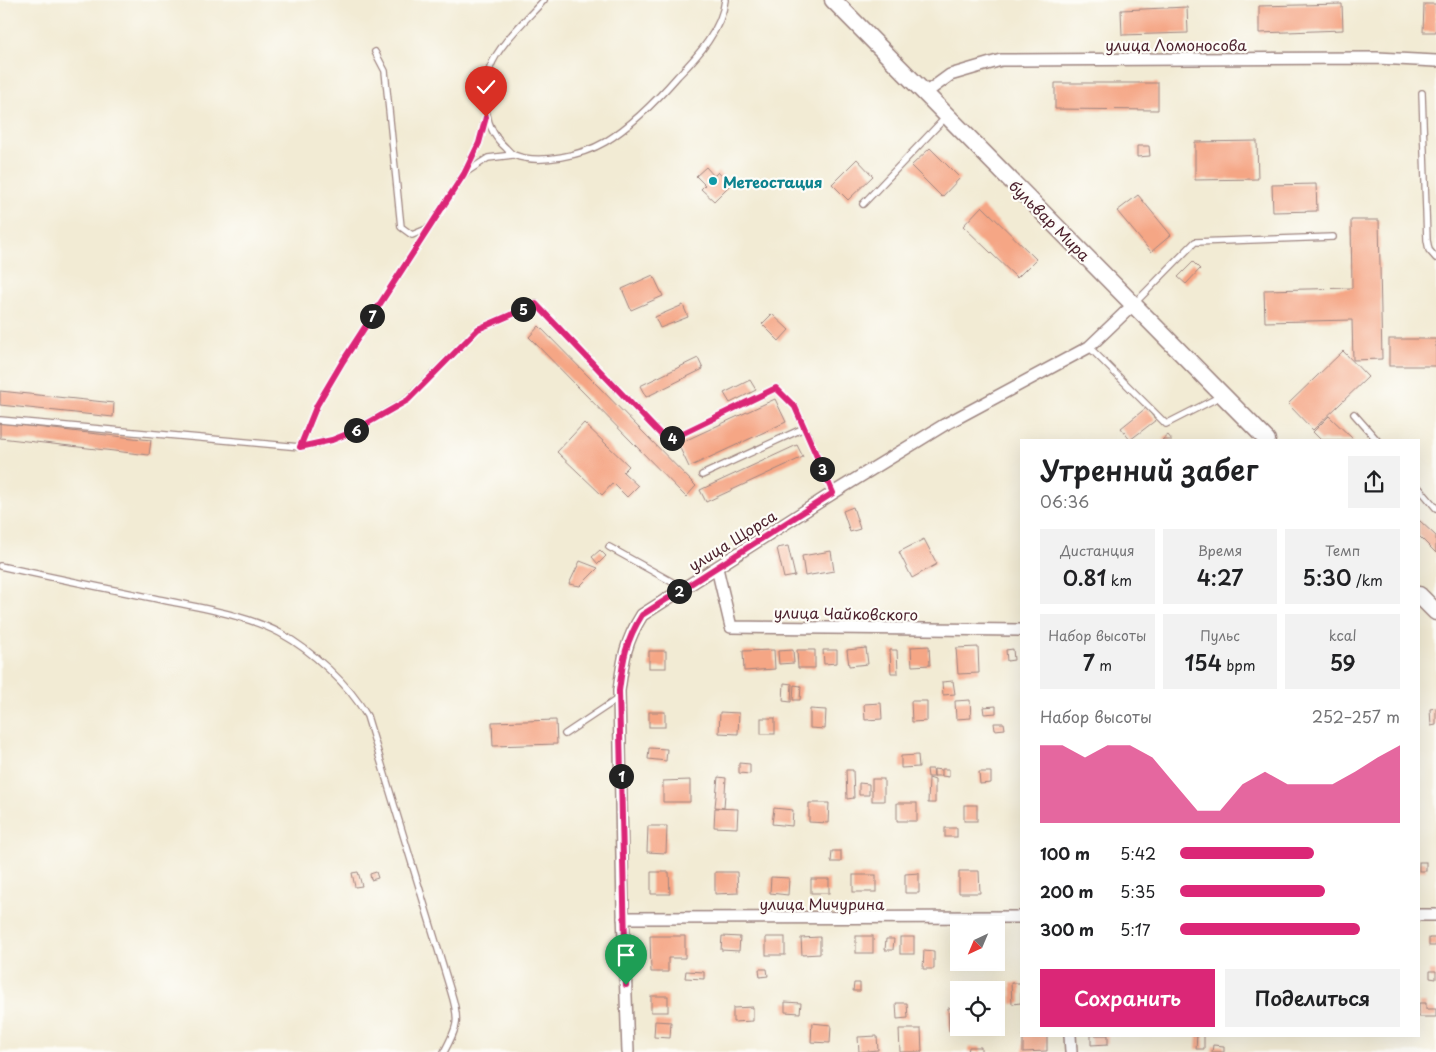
<!DOCTYPE html>
<html lang="ru">
<meta charset="utf-8">
<style>
:root{--surface:#fff;--page:#f2f2f2;--text:#202124;--muted:#757577;--accent:#db2777}
body{margin:0;font-family:"Playpen Sans",sans-serif;background:var(--page);color:var(--text);height:100vh;display:flex;flex-direction:column;font-size:19px;white-space:nowrap}
*{box-sizing:border-box;margin:0}
p{font-size:16px;color:var(--muted)}
.icon{flex:none;width:28px;height:28px;fill:none;stroke:currentColor;stroke-width:2;stroke-linecap:round;stroke-linejoin:round}
.map{position:relative;flex:1;overflow:hidden}
.side{position:absolute;left:1020px;top:439px;width:400px;height:598px;display:flex;flex-direction:column;background:var(--surface);border-radius:0px;box-shadow:0 5px 20px #0002}
.side>*{flex:none}
.needle{width:32px;rotate:224deg}
.buttons{position:absolute;left:950px;top:916px;display:grid;gap:10px}
.buttons a{display:grid;place-items:center;width:55px;height:55px;border-radius:0px;background:var(--surface);box-shadow:0 5px 20px #0002;font-size:25px}
.pin{position:absolute;display:grid;place-items:center;width:42px;height:42px;color:#fff;margin:-51px -21px;border-radius:50% 50% 50% 0;rotate:-45deg;box-shadow:0 0 5px #0007}
.pin .icon{rotate:45deg}
.km{position:absolute;width:25px;height:25px;margin:-12px;border-radius:50%;background:#222;color:#fff;font-size:14px;line-height:25px;text-align:center}
.round{display:grid;place-items:center;flex:none;width:52px;height:52px;border-radius:0px;background:var(--page)}
.summary{display:flex;align-items:center;justify-content:space-between;height:85px;padding:0 20px}
h1{font-size:28px;font-weight:600;line-height:38px}
.figures{display:grid;grid-template-columns:repeat(3,1fr);gap:8px;height:85px;padding:5px 20px}
.figures div{display:grid;align-content:center;border-radius:0px;background:var(--page);text-align:center}
.figures b{font-size:21px;font-weight:600}
.figures small{font-size:14px;font-weight:400}
.figures p{font-size:14px}
.chart{height:140px;padding:10px 20px}
.chart p{display:flex;justify-content:space-between}
.chart svg{width:100%;height:90px;margin-top:5px;fill:var(--accent);opacity:.7}
.cta{display:flex;gap:10px;margin-top:auto;padding:10px 20px}
.cta a{flex:1;height:58px;border-radius:0px;background:var(--accent);color:#fff;font-size:20px;font-weight:600;line-height:58px;text-align:center}
.cta a+a{background:var(--page);color:var(--text)}
ul{padding:0 20px;list-style:none;font-size:16px}
li{display:grid;grid-template-columns:80px 60px 1fr;align-items:center;height:38px}
li i{height:12px;border-radius:6px;background:var(--accent)}
.map>svg:first-child{display:block}
.building{fill:#f5a685}
.lines{fill:none;stroke-linecap:round;stroke-linejoin:round}
.lane-casing{stroke:#9e8580;stroke-width:8}
.street-casing{stroke:#9e8580;stroke-width:14}
.secondary-casing{stroke:#9e8580;stroke-width:19}
.lane{stroke:#fff;stroke-width:5.5}
.street{stroke:#fff;stroke-width:11}
.secondary{stroke:#fff;stroke-width:16}
.route-casing{stroke:#fff;stroke-width:10}
.route{stroke:#db2777;stroke-width:6}
.culture-dot{fill:#0f9aa8;stroke:#fdfcf7;stroke-width:2}
.labels{text-anchor:middle;dominant-baseline:central;stroke-width:4.5;stroke-linejoin:round;paint-order:stroke}
.street-label{font-size:15px;fill:#4a1f2b;stroke:#fdfcf7}
.culture-label{font-size:15px;font-weight:bold;fill:#0d838f;stroke:#fdfcf7;text-anchor:start}
</style>
<div class="map">
<svg width="1436" height="1052" viewBox="0 0 1436 1052">
<rect width="100%" height="100%" fill="#fdfcf7"/>
<filter id="ink" filterUnits="userSpaceOnUse"><feTurbulence type="fractalNoise" baseFrequency=".02" numOctaves="2"/><feDisplacementMap in="SourceGraphic" scale="10" xChannelSelector="R" yChannelSelector="G"/><feConvolveMatrix kernelMatrix="1 2 1 2 8 2 1 2 1" color-interpolation-filters="sRGB"/></filter>
<filter id="wash" filterUnits="userSpaceOnUse"><feTurbulence type="fractalNoise" baseFrequency=".0096" numOctaves="4" result="noise"/><feDisplacementMap in="SourceGraphic" scale="20" xChannelSelector="R" yChannelSelector="G"/><feGaussianBlur stdDeviation="1.12" result="paint"/><feColorMatrix in="noise" values="0 0 0 0 0 0 0 0 0 0 0 0 0 0 0 0 0 1.4 0 .05"/><feComposite in="paint" operator="in"/></filter>
<g filter="url(#wash)">
<rect width="100%" height="100%" fill="#f2ebd4"/>
<g id="blocks">
<g class="building">
<path d="M1342,4L1343,30L1259,33V6Z"/>
<path d="M1424,4H1436V32H1423Z"/>
<path d="M1187,7L1188,33L1122,35L1121,10Z"/>
<path d="M1055,83H1158V110L1055,109Z"/>
<path d="M1257,141L1258,179L1195,180V142Z"/>
<path d="M1137,146H1149L1150,156L1137,157Z"/>
<path d="M930,148L960,178L942,197L911,166Z"/>
<path d="M857,159L873,176L848,200L832,184Z"/>
<path d="M706,167L714,176L718,172L730,185L714,201L701,189L705,185L696,176Z"/>
<path d="M1316,184L1317,211L1273,212L1272,185Z"/>
<path d="M1138,195L1171,235L1151,252L1117,211Z"/>
<path d="M982,206L1036,259L1017,278L963,226Z"/>
<path d="M1351,220H1379L1382,359L1353,360L1352,320L1265,322L1264,290L1352,288Z"/>
<path d="M1193,262L1200,269L1186,284L1178,277Z"/>
<path d="M653,275L663,296L631,310L622,289Z"/>
<path d="M683,305L688,317L660,328L655,317Z"/>
<path d="M772,314L789,330L779,341L762,324Z"/>
<path d="M539,326L696,486L686,497L529,337Z"/>
<rect x="1389" y="339" width="47" height="27"/>
<path d="M1343,351L1368,377L1313,430L1288,404Z"/>
<path d="M698,358L703,369L646,397L640,386Z"/>
<path d="M750,380L756,390L730,403L724,393Z"/>
<path d="M0,391L114,403L113,417L0,405Z"/>
<path d="M775,399L786,422L689,467L678,444Z"/>
<path d="M1146,408L1156,420L1130,440L1121,428Z"/>
<path d="M1329,416L1354,440H1321L1313,432Z"/>
<path d="M0,423L151,440L149,455L0,438Z"/>
<path d="M584,423L629,466L623,472L638,486L627,497L613,483L602,495L557,452Z"/>
<path d="M1168,435L1172,440H1162Z"/>
<path d="M797,445L803,457L706,502L700,490Z"/>
<path d="M853,507L860,529L850,532L843,511Z"/>
<path d="M1419,520L1436,536V553L1419,536Z"/>
<path d="M924,539L937,564L912,578L899,552Z"/>
<path d="M788,546L795,576L784,578L777,548Z"/>
<path d="M600,550L606,556L598,564L592,557Z"/>
<path d="M831,551L834,571L805,576L802,556Z"/>
<path d="M580,561L598,568L580,586L569,584Z"/>
<path d="M929,646L930,665L912,666L911,647Z"/>
<path d="M978,647L979,673L958,674L956,648Z"/>
<path d="M866,648L868,664L849,666L847,650Z"/>
<path d="M1013,649L1014,660L1007,661L1006,650Z"/>
<path d="M774,650L775,669L744,671L743,651Z"/>
<path d="M793,650L794,663L779,664L778,651Z"/>
<path d="M797,650H815V668H798Z"/>
<path d="M823,650H837V663L824,664Z"/>
<path d="M890,650H897L898,673H891Z"/>
<rect x="649" y="651" width="17" height="17"/>
<path d="M953,681L955,694L943,695L942,682Z"/>
<path d="M784,683L792,684L791,702L783,701Z"/>
<path d="M794,685L801,686L800,700H793Z"/>
<path d="M970,700L971,718L956,719L955,701Z"/>
<path d="M911,701H927V721L912,722Z"/>
<path d="M881,703L882,719L865,720L864,704Z"/>
<path d="M996,706V713L984,714L983,707Z"/>
<path d="M1436,708V725L1431,726L1430,709Z"/>
<path d="M810,709L826,710L825,729L810,728Z"/>
<rect x="649" y="712" width="16" height="15"/>
<path d="M720,712L739,713L738,734L719,733Z"/>
<rect x="761" y="718" width="14" height="16"/>
<path d="M556,720L557,744L493,746L492,722Z"/>
<path d="M994,723H1004L1005,729L995,730Z"/>
<path d="M649,748L667,749L666,761L648,759Z"/>
<path d="M918,755L919,767L901,768V756Z"/>
<path d="M739,763L750,764V774L739,773Z"/>
<path d="M927,769H933L934,777H928Z"/>
<path d="M934,769L941,770V776H934Z"/>
<path d="M942,769H949V777L942,776Z"/>
<path d="M846,770H853L854,798L847,799Z"/>
<path d="M979,772H991V783L980,784Z"/>
<path d="M718,777L726,778L724,808L715,807Z"/>
<path d="M929,778L935,780V803H928Z"/>
<rect x="872" y="779" width="12" height="22"/>
<path d="M690,780V802H663V781Z"/>
<path d="M859,783L869,784V795H859Z"/>
<path d="M809,803H829L828,823L809,822Z"/>
<rect x="897" y="803" width="20" height="18"/>
<rect x="964" y="805" width="13" height="16"/>
<path d="M715,808L738,809L737,828L714,827Z"/>
<path d="M774,808L793,810L792,826L772,824Z"/>
<path d="M648,826H667L666,853L647,852Z"/>
<rect x="945" y="828" width="12" height="9"/>
<path d="M832,851H841V862H831Z"/>
<rect x="1419" y="862" width="7" height="9"/>
<path d="M959,871H979L980,893H959Z"/>
<path d="M358,872L362,886L355,887L352,873Z"/>
<path d="M376,872L378,878L371,880L370,874Z"/>
<path d="M651,872H669L670,894H651Z"/>
<path d="M715,872H737L738,893L715,894Z"/>
<path d="M919,873V893H905V874Z"/>
<rect x="853" y="875" width="23" height="17"/>
<path d="M771,877L789,878L788,895L770,893Z"/>
<rect x="811" y="879" width="18" height="14"/>
<path d="M650,936H685V958H668V972H651Z"/>
<path d="M722,936L740,937L739,951L721,950Z"/>
<rect x="856" y="936" width="17" height="17"/>
<rect x="766" y="937" width="19" height="18"/>
<path d="M820,937V954L802,955L801,938Z"/>
<rect x="900" y="937" width="14" height="17"/>
<rect x="1429" y="938" width="7" height="8"/>
<path d="M886,939H894L893,950H885Z"/>
<path d="M924,950L934,951V969H923Z"/>
<path d="M759,969H767L768,976L760,977Z"/>
<path d="M686,971L704,972V979L685,978Z"/>
<path d="M1430,971H1436V979L1430,978Z"/>
<path d="M854,983H860V991H853Z"/>
<path d="M1011,983H1021V1003L1012,1004Z"/>
<rect x="651" y="996" width="17" height="16"/>
<path d="M785,1002L801,1003L800,1013L785,1012Z"/>
<path d="M896,1003H907L908,1018L897,1019Z"/>
<path d="M1419,1003H1426V1009H1436V1017H1419Z"/>
<path d="M753,1007V1021L733,1022V1008Z"/>
<path d="M959,1007V1028H971V1031H949L948,1008Z"/>
<path d="M655,1021L671,1022L670,1038L654,1037Z"/>
<path d="M812,1023L831,1025L830,1043L811,1042Z"/>
<path d="M899,1029H921L922,1052H900Z"/>
<path d="M1023,1035H1047V1051L1023,1052Z"/>
<path d="M1091,1035H1108V1044L1091,1045Z"/>
<path d="M1197,1035H1204V1049H1196Z"/>
<path d="M877,1036L878,1050L859,1052L858,1037Z"/>
<path d="M1213,1045L1224,1046V1052H1212Z"/>
<path d="M969,1047H981V1052H968Z"/>
</g>
</g>
</g>
<g filter="url(#ink)">
<use href="#blocks" fill-opacity="0" stroke="#9e8580" stroke-width="1"/>
<g class="lines">
<defs>
<g id="lane">
<path d="M544,0C528,18 498,45 490,68C480,94 484,129 506,148C508,150 511,154 514,155C539,165 583,155 605,142C633,125 657,100 678,76C698,56 722,29 725,0"/>
<path d="M375,52L385,71L401,227L412,235L429,228"/>
<path d="M1422,93L1427,240L1429,250L1436,258"/>
<path d="M465,173L488,158L513,155"/>
<path d="M863,204L946,117"/>
<path d="M1134,304L1195,242L1333,237"/>
<path d="M1089,347L1166,424L1221,396"/>
<path d="M1354,414L1377,440"/>
<path d="M0,420L300,447L332,440L352,432L407,400L478,329L536,304L667,441L776,388L795,407L833,493"/>
<path d="M300,447L317,405L343,361L464,174L479,143L486,118"/>
<path d="M702,475L804,428"/>
<path d="M1419,488L1436,508"/>
<path d="M609,547L683,588"/>
<path d="M0,566C54,578 109,589 163,600C201,608 246,615 280,633C311,650 349,684 367,716L451,992C460,1021 458,1026 444,1052"/>
<path d="M565,734L619,698"/>
</g>
<g id="street">
<path d="M924,94L950,75L1001,60L1377,58L1436,61"/>
<path d="M717,568L731,627L1021,630"/>
<path d="M1419,915H1436"/>
<path d="M623,918L1021,917"/>
<path d="M1070,1035L1071,1052"/>
<path d="M628,1052L623,912L619,691C623,660 625,642 642,615L833,493L944,425L1089,347L1134,304"/>
</g>
<g id="secondary">
<path d="M833,0L1267,440"/>
<path d="M1419,595L1436,612"/>
</g>
</defs>
<use href="#lane" class="lane-casing"/>
<use href="#street" class="street-casing"/>
<use href="#secondary" class="secondary-casing"/>
<use href="#lane" class="lane"/>
<use href="#street" class="street"/>
<use href="#secondary" class="secondary"/>
</g>
</g>
<g class="lines" filter="url(#ink)">
<defs>
<path id="route" d="M486,117L479,143L464,174L343,361L317,405L300,447L332,440L352,432L408,400L478,329L536,304L667,441L776,388L795,407L833,493L642,615C625,642 623,660 619,691L626,985"/>
</defs>
<use href="#route" class="route-casing"/>
<use href="#route" class="route"/>
</g>
<circle class="culture-dot" cx="713" cy="181" r="5"/>
<g class="labels">
<g class="street-label">
<text x="1176" y="44">улица Ломоносова</text>
<text transform="translate(1050 220) rotate(45)">бульвар Мира</text>
<text transform="translate(732 540) rotate(-32)">улица Щорса</text>
<text transform="translate(846 613) rotate(1)">улица Чайковского</text>
<text x="822" y="903">улица Мичурина</text>
</g>
<g class="culture-label">
<text x="723" y="181">Метеостация</text>
</g>
</g>
</svg>
<div class="buttons">
<a><svg class="needle" viewBox="-14 -14 28 28"><path d="M0-13l5 13h-10z" fill="#e53935"/><path d="M0 13l5-13h-10z" fill="#757577"/></svg></a>
<a><svg class="icon" aria-label="locate" viewBox="0 0 24 24"><circle cx="12" cy="12" r="6"/><path d="M12 2v4M12 18v4M2 12h4M18 12h4"/></svg></a>
</div>
<div class="pin" style="left:626px;top:985px;background:#1e9e55"><svg class="icon" aria-label="arrive" viewBox="0 0 24 24"><path d="M6 21V4h12l-3 4 3 4H6"/></svg></div>
<div class="pin" style="left:486px;top:117px;background:#d93025"><svg class="icon" aria-label="check" viewBox="0 0 24 24"><path d="M5 12l5 5 9-10"/></svg></div>
<b class="km" style="left:621px;top:776px">1</b>
<b class="km" style="left:679px;top:591px">2</b>
<b class="km" style="left:822px;top:469px">3</b>
<b class="km" style="left:672px;top:438px">4</b>
<b class="km" style="left:523px;top:309px">5</b>
<b class="km" style="left:356px;top:430px">6</b>
<b class="km" style="left:372px;top:316px">7</b>
<section class="side">
<div class="summary"><div><h1>Утренний забег</h1><p>06:36</p></div><a class="round"><svg class="icon" aria-label="share" viewBox="0 0 24 24"><path d="M12 15V3M7 8l5-5 5 5M5 13v7h14v-7"/></svg></a></div>
<div class="figures">
<div><p>Дистанция</p><b>0.81<small> km</small></b></div>
<div><p>Время</p><b>4:27</b></div>
<div><p>Темп</p><b>5:30<small> /km</small></b></div>
</div>
<div class="figures">
<div><p>Набор высоты</p><b>7<small> m</small></b></div>
<div><p>Пульс</p><b>154<small> bpm</small></b></div>
<div><p>kcal</p><b>59</b></div>
</div>
<div class="chart"><p><span>Набор высоты</span>252–257 m</p>
<svg viewBox="0 0 160 44" preserveAspectRatio="none"><path d="M0 44V6L10 6L20 12L30 6L40 6L50 12L60 25L70 38L80 38L90 25L100 19L110 25L120 25L130 25L140 19L150 12L160 6V44z"/></svg>
</div>
<ul>
<li><b>100 m</b>5:42<i style="width:61%"></i></li>
<li><b>200 m</b>5:35<i style="width:66%"></i></li>
<li><b>300 m</b>5:17<i style="width:82%"></i></li>
</ul>
<div class="cta"><a>Сохранить</a><a>Поделиться</a></div>
</section>
</div>
